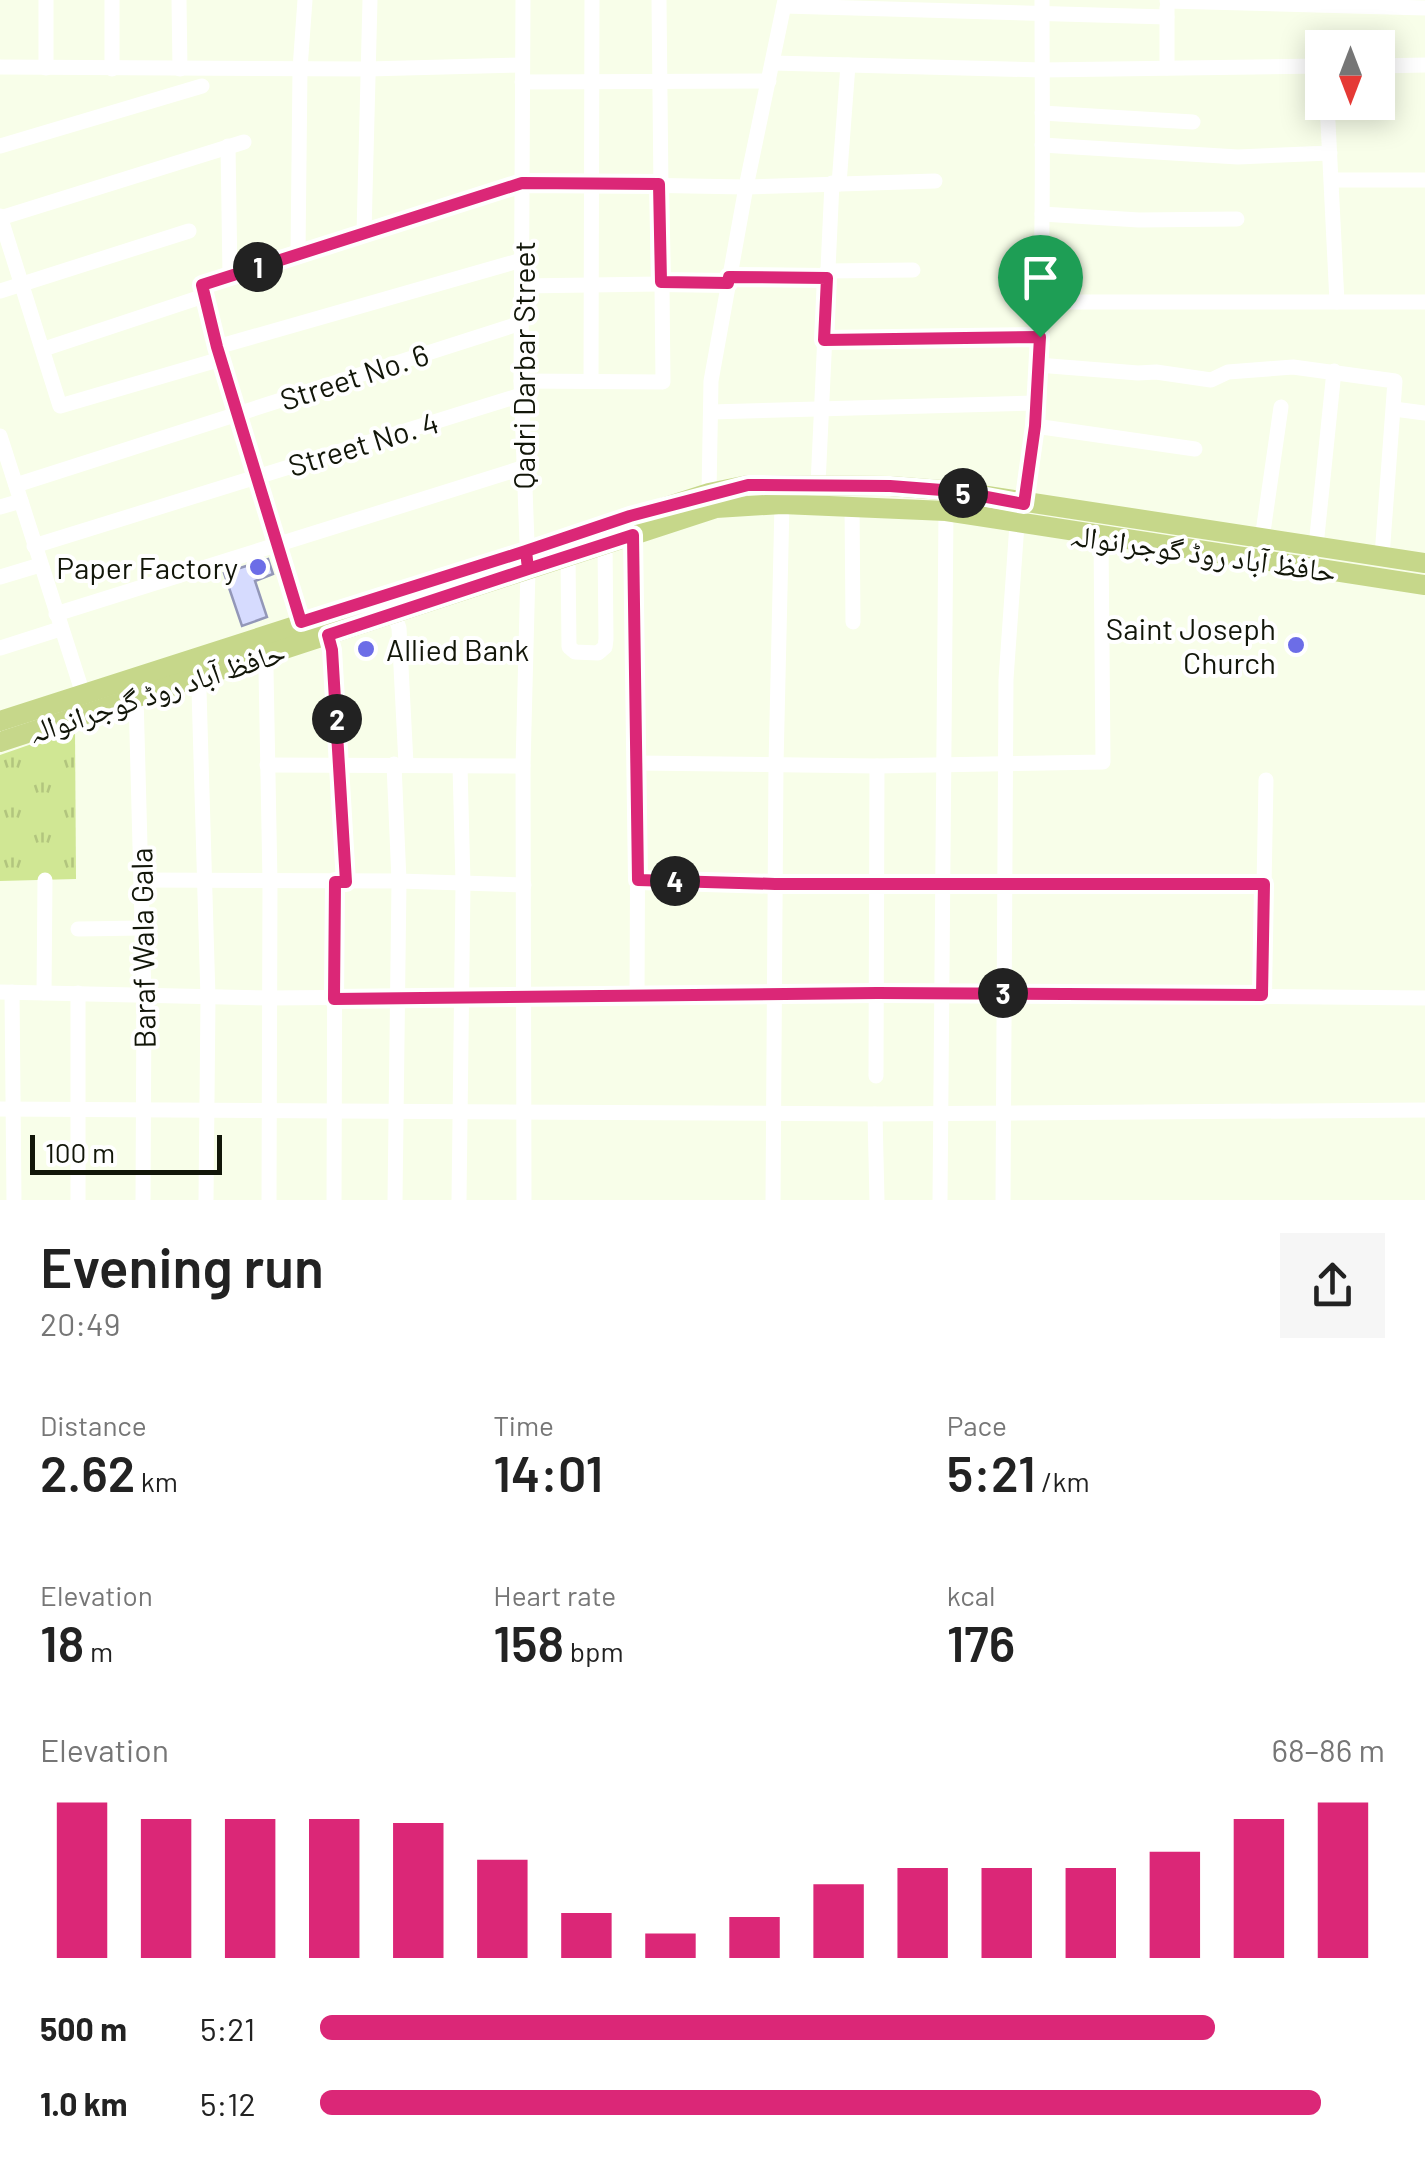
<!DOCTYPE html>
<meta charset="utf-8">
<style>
:root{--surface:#fff;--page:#f6f6f6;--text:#222;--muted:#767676;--accent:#db2777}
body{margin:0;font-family:Barlow,"Noto Naskh Arabic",sans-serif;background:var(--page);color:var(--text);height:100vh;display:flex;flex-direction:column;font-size:38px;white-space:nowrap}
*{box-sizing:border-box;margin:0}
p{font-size:32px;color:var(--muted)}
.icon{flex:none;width:55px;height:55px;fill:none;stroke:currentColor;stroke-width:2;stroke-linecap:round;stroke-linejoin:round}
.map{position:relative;height:1200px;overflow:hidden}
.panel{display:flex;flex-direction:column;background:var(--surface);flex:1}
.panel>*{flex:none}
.needle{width:65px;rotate:180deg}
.buttons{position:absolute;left:1305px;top:30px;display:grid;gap:20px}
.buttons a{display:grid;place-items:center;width:90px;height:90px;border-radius:0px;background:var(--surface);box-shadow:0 5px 25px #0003;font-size:50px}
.scale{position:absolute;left:30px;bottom:25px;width:192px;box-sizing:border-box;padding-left:10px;border:5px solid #121609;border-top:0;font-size:28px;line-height:35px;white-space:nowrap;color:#121609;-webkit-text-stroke:8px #fff;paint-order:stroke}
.pin{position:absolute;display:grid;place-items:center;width:85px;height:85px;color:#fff;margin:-102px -42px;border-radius:50% 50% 50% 0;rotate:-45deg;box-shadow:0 0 10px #0007}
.pin .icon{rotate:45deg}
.km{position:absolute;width:50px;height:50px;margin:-25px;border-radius:50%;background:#222;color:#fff;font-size:28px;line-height:50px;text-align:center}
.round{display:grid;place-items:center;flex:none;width:105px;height:105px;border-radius:0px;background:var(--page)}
.head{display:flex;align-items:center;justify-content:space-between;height:170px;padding:0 40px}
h1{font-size:55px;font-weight:600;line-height:75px}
.metrics{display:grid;grid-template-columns:repeat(3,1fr);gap:15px;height:170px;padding:10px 40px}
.metrics div{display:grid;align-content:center}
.metrics b{font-size:50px;font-weight:600}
.metrics small{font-size:28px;font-weight:400}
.metrics p{font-size:28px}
.chart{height:280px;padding:20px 40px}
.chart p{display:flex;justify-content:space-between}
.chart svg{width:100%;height:180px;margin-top:10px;stroke:var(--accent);stroke-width:6}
ul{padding:0 40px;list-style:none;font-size:32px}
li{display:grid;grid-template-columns:160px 120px 1fr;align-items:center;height:75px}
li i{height:25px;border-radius:12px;background:var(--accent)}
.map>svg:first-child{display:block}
.grass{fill:url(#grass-tufts)}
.building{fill:#d6dbfe;stroke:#9397b8;stroke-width:2.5}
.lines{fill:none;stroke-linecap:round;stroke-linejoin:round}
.minor{stroke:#fff;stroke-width:15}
.major{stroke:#c6d78a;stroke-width:20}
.route-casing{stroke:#fff;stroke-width:20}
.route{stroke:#db2777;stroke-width:12}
.poi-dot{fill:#6c6de7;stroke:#fff;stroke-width:4}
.labels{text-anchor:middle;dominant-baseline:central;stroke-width:8;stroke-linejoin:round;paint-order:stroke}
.street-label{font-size:30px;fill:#121609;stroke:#fff}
.poi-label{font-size:30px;fill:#121609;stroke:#fff;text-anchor:end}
</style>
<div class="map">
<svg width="1425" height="1200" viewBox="0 0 1425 1200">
<defs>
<pattern id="grass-tufts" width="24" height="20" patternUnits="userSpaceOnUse" patternTransform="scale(2.5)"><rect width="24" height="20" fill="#d0e794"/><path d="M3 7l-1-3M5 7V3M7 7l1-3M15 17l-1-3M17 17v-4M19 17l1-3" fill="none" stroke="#b2c57e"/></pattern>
</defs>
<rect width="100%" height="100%" fill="#f8fee9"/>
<path class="grass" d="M75,729L76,879L0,881V755Z"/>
<path class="building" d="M268,559L273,574L255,581L267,617L242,626L224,573Z"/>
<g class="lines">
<g class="minor">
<path d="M46,0V68"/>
<path d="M112,0V69"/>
<path d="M179,0L180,69"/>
<path d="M523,0L521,381L528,569L523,766L524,1200"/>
<path d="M1167,1L1425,8"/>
<path d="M784,6L1167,17"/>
<path d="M1167,7V68"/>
<path d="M773,63L1042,70L1322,66"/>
<path d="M1378,66L1425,65"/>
<path d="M0,67L368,69L522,65"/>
<path d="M522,82L769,81"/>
<path d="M1327,102L1337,302"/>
<path d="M1042,113L1193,122"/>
<path d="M1042,145L1238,157L1330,153"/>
<path d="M0,146L202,86"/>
<path d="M228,146L230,276"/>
<path d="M1332,180H1425"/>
<path d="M839,184L848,65"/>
<path d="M1042,214L1139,220L1237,219"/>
<path d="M0,216L60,406L221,359"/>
<path d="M0,218L244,142"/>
<path d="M364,233L370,0"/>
<path d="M298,254L300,69L305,0"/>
<path d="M827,271L913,270"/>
<path d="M729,277L827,278"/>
<path d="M522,286L728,283"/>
<path d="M0,291L189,231"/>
<path d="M204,296L275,543L301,622"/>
<path d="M1042,302H1425"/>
<path d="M824,340L1040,337"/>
<path d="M217,347L522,260"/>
<path d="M44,349L204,296L203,285L522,183L746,187L935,181"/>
<path d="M1038,365L1138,373L1156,372L1211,380L1228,372L1293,367L1395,381L1382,556"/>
<path d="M591,380L592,0"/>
<path d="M521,381L663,382L659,0"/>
<path d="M1394,409L1425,413"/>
<path d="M711,412L1036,403"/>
<path d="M1035,426L1195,449"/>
<path d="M0,436L83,694"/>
<path d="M16,485L521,323"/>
<path d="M818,485L832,183"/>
<path d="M709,493L711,381L746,187L785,0"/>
<path d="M1024,504C1047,337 1042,168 1042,0"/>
<path d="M852,505L853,622"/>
<path d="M0,507L21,501"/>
<path d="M633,535L638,763L637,997"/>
<path d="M1262,539L1281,407"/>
<path d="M34,546L521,395"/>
<path d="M1316,546L1334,371"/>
<path d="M568,555L569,647L575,652L598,653L605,647L606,639L605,544"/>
<path d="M0,577L40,565"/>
<path d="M394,613L399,628L406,764"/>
<path d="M56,614L522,468"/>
<path d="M327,635L332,650L346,882"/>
<path d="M0,648L60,629"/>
<path d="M261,656L266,670L270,882L269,1200"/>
<path d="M195,679L199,690L208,998L206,1200"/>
<path d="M136,696L144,996L143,1200"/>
<path d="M638,763L877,766L1103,762L1101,537"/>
<path d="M394,764L399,881L395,1200"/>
<path d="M267,765L523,766"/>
<path d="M141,880L399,881L524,885"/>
<path d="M638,880L775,884H1264"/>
<path d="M78,929L142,928"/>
<path d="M0,992L270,998L877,993L1425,998"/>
<path d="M12,992L14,1200"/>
<path d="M44,993L45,880"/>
<path d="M1262,995L1266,780"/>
<path d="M876,1076L877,766"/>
<path d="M0,1109L875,1114L1425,1110"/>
<path d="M875,1114L877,1200"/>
<path d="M78,1200V993"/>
<path d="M334,1200L335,882"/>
<path d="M459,1200L463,883L460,766"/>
<path d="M773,1200L776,765L782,504"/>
<path d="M940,1200L946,511"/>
<path d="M1003,1200L1006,679L1017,524"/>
</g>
<g class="major">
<path d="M0,721L709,493L748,485L890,486L955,491L1425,563"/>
<path d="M0,742L716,508L782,504L946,511L1425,585"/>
</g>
</g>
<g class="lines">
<defs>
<path id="route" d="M1040,337L824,340L827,278L729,277L728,283L661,282L659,184L522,183L202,285L217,347L301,622L526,551L528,569L328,635L332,650L346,882H335L334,999L877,993L1262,995L1264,884H775L638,880L633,535L528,569L526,551L630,516L748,485L890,486L955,491L1024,504L1035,426L1040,337"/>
</defs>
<use href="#route" class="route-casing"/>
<use href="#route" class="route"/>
</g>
<g class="poi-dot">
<circle cx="258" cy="567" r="10"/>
<circle cx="1296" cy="645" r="10"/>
<circle cx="366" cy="649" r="10"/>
</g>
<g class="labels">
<g class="street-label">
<text transform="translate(523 365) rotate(-90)">Qadri Darbar Street</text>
<text transform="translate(354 376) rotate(-18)">Street No. 6</text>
<text transform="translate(363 443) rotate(-17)">Street No. 4</text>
<text transform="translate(1203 552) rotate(8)">حافظ آباد روڈ گوجرانوالہ</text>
<text transform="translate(156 691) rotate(-18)">حافظ آباد روڈ گوجرانوالہ</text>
<text transform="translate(142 948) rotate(-91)">Baraf Wala Gala</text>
</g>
<g class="poi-label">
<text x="238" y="567">Paper Factory</text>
<text x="1276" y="628">Saint Joseph<tspan x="1276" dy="34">Church</tspan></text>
<text x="386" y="649" text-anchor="start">Allied Bank</text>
</g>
</g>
</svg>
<div class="buttons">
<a><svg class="needle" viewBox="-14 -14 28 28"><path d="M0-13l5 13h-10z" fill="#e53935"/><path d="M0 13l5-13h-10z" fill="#767676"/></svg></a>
</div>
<div class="scale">100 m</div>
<div class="pin" style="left:1040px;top:337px;background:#1e9e55"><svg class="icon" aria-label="arrive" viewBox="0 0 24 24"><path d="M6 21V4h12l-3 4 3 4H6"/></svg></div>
<b class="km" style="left:258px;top:267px">1</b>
<b class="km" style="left:337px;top:719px">2</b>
<b class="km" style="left:1003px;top:993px">3</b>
<b class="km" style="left:675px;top:881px">4</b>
<b class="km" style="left:963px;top:493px">5</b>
</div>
<section class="panel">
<div class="head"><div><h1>Evening run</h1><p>20:49</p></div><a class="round"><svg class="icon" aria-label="share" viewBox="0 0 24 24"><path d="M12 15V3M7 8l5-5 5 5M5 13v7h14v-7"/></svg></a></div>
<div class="metrics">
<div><p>Distance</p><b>2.62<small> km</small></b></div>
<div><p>Time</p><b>14:01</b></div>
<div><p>Pace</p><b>5:21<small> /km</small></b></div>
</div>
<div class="metrics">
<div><p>Elevation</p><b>18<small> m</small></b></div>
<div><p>Heart rate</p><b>158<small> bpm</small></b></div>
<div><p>kcal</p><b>176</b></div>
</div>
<div class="chart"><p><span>Elevation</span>68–86 m</p>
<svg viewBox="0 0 160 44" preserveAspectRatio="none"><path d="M5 44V6M15 44V10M25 44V10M35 44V10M45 44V11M55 44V20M65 44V33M75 44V38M85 44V34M95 44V26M105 44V22M115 44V22M125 44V22M135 44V18M145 44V10M155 44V6"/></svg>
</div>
<ul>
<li><b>500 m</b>5:21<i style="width:84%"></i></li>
<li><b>1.0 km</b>5:12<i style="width:94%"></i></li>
</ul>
</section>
